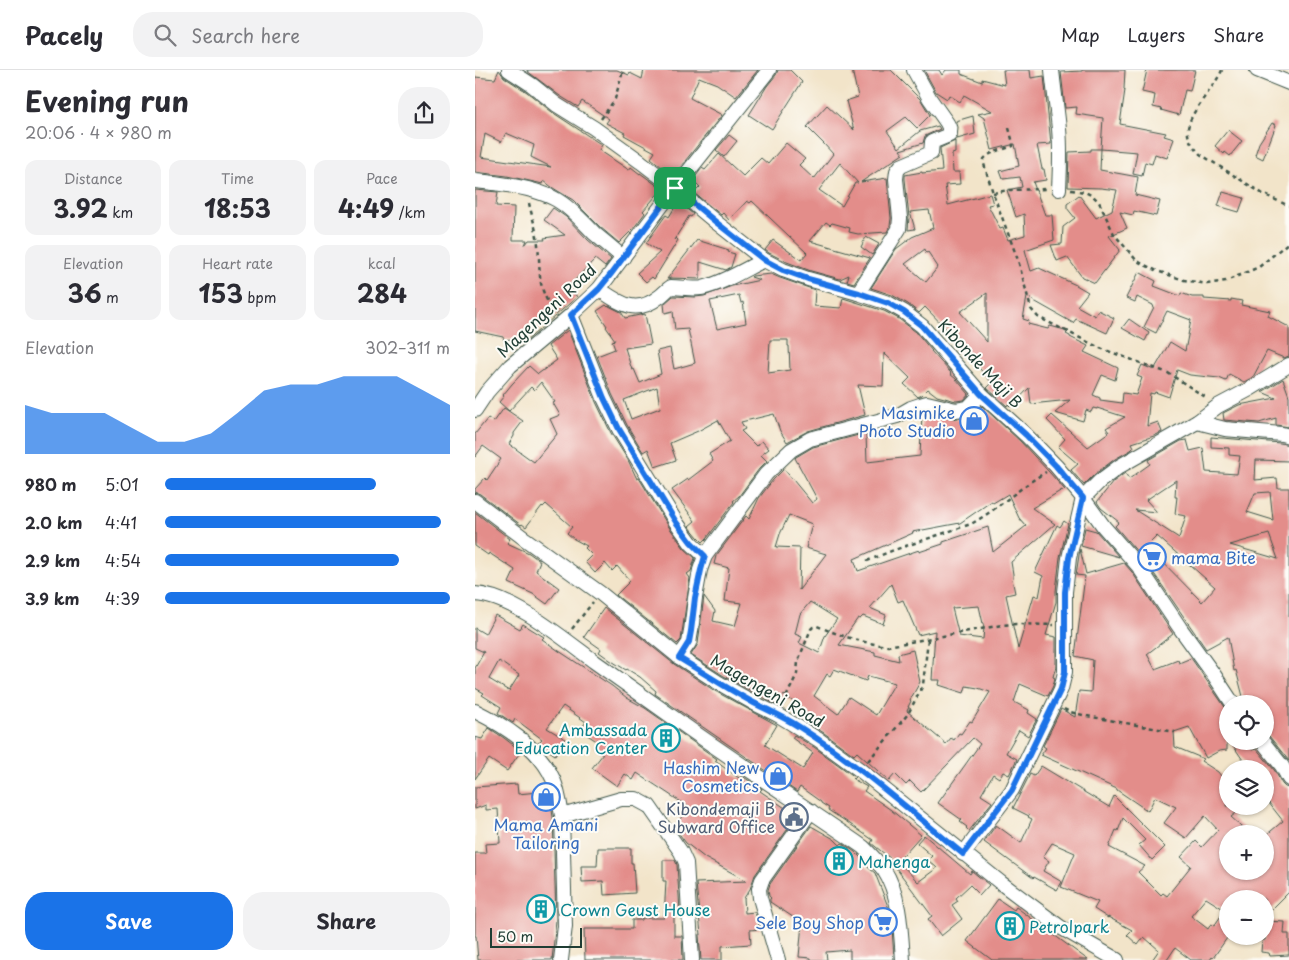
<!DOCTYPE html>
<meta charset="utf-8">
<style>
:root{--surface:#fff;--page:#f2f2f3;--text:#2b2b33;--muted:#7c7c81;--line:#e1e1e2;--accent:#1a73e8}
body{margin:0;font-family:"Playpen Sans",sans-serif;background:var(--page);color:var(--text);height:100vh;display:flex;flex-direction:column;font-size:19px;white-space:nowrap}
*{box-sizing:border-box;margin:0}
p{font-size:16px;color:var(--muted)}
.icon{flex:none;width:28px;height:28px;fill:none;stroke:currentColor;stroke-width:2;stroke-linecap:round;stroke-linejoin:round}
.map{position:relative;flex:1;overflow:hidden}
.side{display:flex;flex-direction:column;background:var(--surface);width:475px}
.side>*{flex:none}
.fabs{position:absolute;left:744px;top:625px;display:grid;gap:10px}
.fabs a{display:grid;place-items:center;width:55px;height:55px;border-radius:50%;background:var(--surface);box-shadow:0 1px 4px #0004;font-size:25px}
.scale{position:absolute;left:15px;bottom:12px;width:92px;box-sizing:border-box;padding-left:5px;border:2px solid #1f3d34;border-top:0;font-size:14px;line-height:18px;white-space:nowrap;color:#1f3d34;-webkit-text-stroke:4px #fdfcf7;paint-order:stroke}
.pin{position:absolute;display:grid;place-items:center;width:42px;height:42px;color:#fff;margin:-21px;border-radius:10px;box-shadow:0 2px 8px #0006}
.round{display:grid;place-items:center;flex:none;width:52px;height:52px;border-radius:20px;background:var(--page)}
.overview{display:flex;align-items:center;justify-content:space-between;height:85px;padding:0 25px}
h1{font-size:28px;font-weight:700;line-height:38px}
.metrics{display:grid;grid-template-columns:repeat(3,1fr);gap:8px;height:85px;padding:5px 25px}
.metrics div{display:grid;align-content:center;border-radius:12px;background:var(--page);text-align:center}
.metrics b{font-size:25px;font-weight:700}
.metrics small{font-size:14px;font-weight:400}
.metrics p{font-size:14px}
.chart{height:140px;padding:10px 25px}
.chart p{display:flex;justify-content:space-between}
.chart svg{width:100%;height:90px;margin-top:5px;fill:var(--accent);opacity:.7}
.action{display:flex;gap:10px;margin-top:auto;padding:10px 25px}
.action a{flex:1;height:58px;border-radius:20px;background:var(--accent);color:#fff;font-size:20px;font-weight:700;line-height:58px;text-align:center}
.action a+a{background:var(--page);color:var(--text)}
ul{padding:0 25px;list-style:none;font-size:16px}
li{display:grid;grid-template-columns:80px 60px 1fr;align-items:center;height:38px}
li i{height:12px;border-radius:6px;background:var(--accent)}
header{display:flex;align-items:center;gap:30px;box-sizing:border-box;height:70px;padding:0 25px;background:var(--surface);border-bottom:1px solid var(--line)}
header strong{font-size:24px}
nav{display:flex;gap:28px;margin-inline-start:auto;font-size:18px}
.search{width:350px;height:45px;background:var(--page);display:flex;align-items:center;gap:12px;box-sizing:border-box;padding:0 18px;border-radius:20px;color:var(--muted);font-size:19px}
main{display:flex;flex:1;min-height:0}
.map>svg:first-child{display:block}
.building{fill:#e38d8a;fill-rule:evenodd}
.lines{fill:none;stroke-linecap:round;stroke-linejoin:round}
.minor-casing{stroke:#3f564a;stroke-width:16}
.path{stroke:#3f564a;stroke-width:2.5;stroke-dasharray:4 4;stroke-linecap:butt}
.minor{stroke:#fff;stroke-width:14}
.route-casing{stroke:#fff;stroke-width:10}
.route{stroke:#1a73e8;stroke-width:6}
.labels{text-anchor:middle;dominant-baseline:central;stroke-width:4;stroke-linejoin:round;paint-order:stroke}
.street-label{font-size:16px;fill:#1f3d34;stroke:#fdfcf7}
.shop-label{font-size:16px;fill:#366cbe;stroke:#fdfcf7;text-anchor:end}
.culture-label{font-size:16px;fill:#0d838f;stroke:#fdfcf7;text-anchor:start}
.service-label{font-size:16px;fill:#4e5e75;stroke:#fdfcf7;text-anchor:end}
</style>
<header>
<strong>Pacely</strong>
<div class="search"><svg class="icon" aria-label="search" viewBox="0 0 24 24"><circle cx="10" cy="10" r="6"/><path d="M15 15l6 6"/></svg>Search here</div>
<nav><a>Map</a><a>Layers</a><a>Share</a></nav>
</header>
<main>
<section class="side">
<div class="overview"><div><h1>Evening run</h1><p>20:06 · 4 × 980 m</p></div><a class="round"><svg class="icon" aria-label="share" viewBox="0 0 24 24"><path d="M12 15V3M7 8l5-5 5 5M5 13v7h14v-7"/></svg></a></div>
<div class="metrics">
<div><p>Distance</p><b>3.92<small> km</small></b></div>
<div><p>Time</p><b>18:53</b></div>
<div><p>Pace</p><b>4:49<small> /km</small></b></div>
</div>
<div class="metrics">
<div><p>Elevation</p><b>36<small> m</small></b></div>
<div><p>Heart rate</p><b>153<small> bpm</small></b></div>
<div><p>kcal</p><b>284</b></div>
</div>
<div class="chart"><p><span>Elevation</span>302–311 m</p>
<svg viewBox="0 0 160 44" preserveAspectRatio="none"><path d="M0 44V20L10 24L20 24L30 24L40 31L50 38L60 38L70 34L80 24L90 13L100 10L110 10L120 6L130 6L140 6L150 13L160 20V44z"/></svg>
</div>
<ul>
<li><b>980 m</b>5:01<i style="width:74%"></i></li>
<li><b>2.0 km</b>4:41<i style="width:97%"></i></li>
<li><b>2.9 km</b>4:54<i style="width:82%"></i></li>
<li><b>3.9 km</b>4:39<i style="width:100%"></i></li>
</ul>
<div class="action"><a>Save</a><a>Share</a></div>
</section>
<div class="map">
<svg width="814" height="890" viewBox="0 0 814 890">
<rect width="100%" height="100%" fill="#fdfcf7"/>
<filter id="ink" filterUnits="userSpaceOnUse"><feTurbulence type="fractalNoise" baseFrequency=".02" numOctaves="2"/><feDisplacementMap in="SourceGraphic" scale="10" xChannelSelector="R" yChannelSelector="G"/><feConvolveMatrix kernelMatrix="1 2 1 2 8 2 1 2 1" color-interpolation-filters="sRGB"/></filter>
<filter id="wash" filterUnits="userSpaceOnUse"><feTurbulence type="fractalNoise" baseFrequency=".0096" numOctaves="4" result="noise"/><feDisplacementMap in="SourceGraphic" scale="20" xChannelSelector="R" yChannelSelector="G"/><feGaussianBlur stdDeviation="1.12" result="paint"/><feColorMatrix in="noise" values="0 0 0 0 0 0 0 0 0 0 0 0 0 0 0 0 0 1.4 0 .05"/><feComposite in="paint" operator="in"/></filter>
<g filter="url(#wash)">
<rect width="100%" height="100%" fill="#f2e4c9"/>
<g id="blocks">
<g class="building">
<path d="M24,0L29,7L52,22L77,42L127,75L124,80L154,100L156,97L165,104V103L187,119L168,141L170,143L158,159L144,173L125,157L98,130L78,118L69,111L68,114L32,106L0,102V7L20,9ZM31,63L59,75L56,87L76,97L6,87L10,64L26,72Z"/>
<path d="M52,0H142L154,5L155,3L167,9L169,0H283L261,27L242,14L224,7L215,28L247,45L198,106L176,88L180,82L149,65L150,63L131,53L134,49L107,31L103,37L85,26L52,1Z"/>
<path d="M303,0H315L327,12L297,59L291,55V56L274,45L292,16L301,5Z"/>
<path d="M377,0H416L446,30L455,45L442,58L431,47L412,61L424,78L445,61L463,56L465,59L450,66L448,73L425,80L428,84L386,112L412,108L416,148L415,156L412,162L383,164L374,162L375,158L357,153L355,155L351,152L335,171L395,188L379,213L372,211L374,205L365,209L336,201L312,192L294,183L290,180L298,170L326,190L332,183L277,131L275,133L272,131L254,150L248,143L246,145L219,123L225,117L218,110L227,98L230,100L244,84L268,106L286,88L293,94L311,73L330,89L324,95L339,109L358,84L349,74L332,57L352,35L379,60L371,31L383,27ZM365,93L383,113H380L367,136L344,120Z"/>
<path d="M449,0H464L467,5L471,0H486V4L507,12V9L530,15L528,0H555L556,8L569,6L576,74L562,75L567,99H569L571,110L558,112L570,145H577L579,170L550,180L556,201L564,198L601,215L613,222L602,236L620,246L623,240L639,248L632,263L601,249L598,253L552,227L548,249L554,251L553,254L573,259L575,256L594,261L591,264L595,266V267L613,276L609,282L643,298L640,310L627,305L618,325L625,328V330L647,333L648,323L661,325L667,308L662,306L667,295L679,300L695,272L710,281L716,250L692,241L681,263L669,257L679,237L678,236V235L662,227L660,232L651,228L664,202L681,211L679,216L705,226L706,223L717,227H729V229L756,231V229L767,231L766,235L795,241L793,246L814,257V286L809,288L792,281L778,307L769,312L754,304L751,311L744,308L715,305L702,300L694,327L680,322L679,324L675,323L672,356L683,352L687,362L679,366L657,373L659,377L656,380L640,389L620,404L609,415L596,400L603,394L583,377L590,369L572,350L577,345L613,377L634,362L631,358L650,347L622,338V339L618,338L616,342L611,340L608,351L580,343L595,330L556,334L554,318L536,337L533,334L532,336L512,318L517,313L479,269L480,268L450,237L444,243L433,234L417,225L396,218L421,179L437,167L458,158L454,140L435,142L440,159L433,160L434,147L430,109V105L447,102V103L467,101L465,78L480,71V83L477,84L478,102H484L485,114L470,115L473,135L515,124L518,134L513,135L525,159L528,158L533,170L550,165L549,144L541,147L532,120L547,117L545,107L528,109L525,101L544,96L540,74L517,80L509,48L503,44L517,41L489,25L485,32L474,25L472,29L461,22ZM450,179L451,183L453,182L463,197L451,212L430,194ZM512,223V272L485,242Z"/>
<path d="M607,0H650L649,19L650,20L645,54L691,63L689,66L699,69L692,88L680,84L677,94L670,92L667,106L658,104L662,82L626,79L628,48L601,44L602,37L590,38L586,2L607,1Z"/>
<path d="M672,0H720L715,21L710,20L704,45L686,40L687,39L678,37L680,25L667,22Z"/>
<path d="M498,46L500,64L482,69L483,57L481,51Z"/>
<path d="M797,53L801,55L788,89L780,85L784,73Z"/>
<path d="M753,60L767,71L755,86L750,82L749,84L740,76Z"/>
<path d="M254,65L262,71L249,87L241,80Z"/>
<path d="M616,79H626L625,100L663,107L660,125L685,131L681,146L659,141L658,145L645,142L652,158L634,166L645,180L620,213L607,207L592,187L582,191L576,175L587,174L588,157L600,148L592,138V134L604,125L621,148L637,140L642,120L626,118L593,117L594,82L616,81Z"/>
<path d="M0,120L23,122L21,136L39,137L38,170H52L50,175L54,170H70L69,168L90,165L69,150L78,138L91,147L113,170L136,189L130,197L120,189L94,216L102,227L50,272L46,273V268L29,270L28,267L0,261Z"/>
<path d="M748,122L769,128L764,142L743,136Z"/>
<path d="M203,132L218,144L216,147L214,146L199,170L201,168L203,170L179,209L177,207L171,212L162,203L185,182L171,173L191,145L194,147Z"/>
<path d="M391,167L404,174L397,185L386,177Z"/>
<path d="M222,170L254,180L253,182L260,184L256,197L251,200L225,192V209L196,208L192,209Z"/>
<path d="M296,204L305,208L340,220L339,236L366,238L368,228L409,241L424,249L441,262L457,281H456L476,303L475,304L481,309L494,324L489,330L481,331L462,326L453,319L447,325L443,327L429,314L435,308L409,283L408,316L383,315L390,345L333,361L312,372L305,361L299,344L266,352L270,359L266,361L281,376L287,371L294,379L286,385L292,391L284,399L264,426L258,431L259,432L232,468L228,472L223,467L214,456L220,451L197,420L213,409V410L238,391L234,384L255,371L243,350L223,361L195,373L201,390L180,397L173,379L168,382L152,355L137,324L122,286L140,279L137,271L140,270L131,257L132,256L122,241L131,235L133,237L134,236L146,242L150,248L170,244L176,274L150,278L157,300L159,299L165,313L186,304L182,281L195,278L199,299L220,293L213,259L200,260L198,241L190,243L189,234L198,226L220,227L229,226L257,216L285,210L276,207L277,206ZM264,225L266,233L268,232L271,253L242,259L235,231ZM295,270H313V276H314L315,300L293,303ZM182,317L185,338L156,349L149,330Z"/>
<path d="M654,249L674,263L670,271L647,258Z"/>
<path d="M93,260L121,332L136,363L153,390L162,409L164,408L194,457L209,478L220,488L216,501L212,504L215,508L206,570L202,574L141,525L155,511L142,496L137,501L130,493L120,503L110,492L117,485L110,478L112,476L99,469L92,463L97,457L71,434L68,437L67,436L51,457L47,454L46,455L5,424L0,422V419L10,408L12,410L26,389L8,376L0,387V364L13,348L19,352L29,338L48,351L39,363V366L34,374L59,392L82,364L75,349L85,345L78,333L80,332L66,312L59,320L56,317L34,341L24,332L29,326L28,325L37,314L54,296L63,304L82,290L73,276Z"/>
<path d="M808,309L814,326V357L801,355V348L784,353L749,350L748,343L764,335L801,328L787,322Z"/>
<path d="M507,336L545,371L574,402L590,420L587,421V420L557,438L580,454L536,492L538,504V508L537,509L540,523L531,525L543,579L559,525L564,527L568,506L560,502L582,455L585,457L589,451L593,454L585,487L581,521V532L571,565L581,567V596L578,607L580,608L578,616L573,626L545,614L539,632L554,640L553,643L562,649L553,666L544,660L531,683L542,689L534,705L528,702L524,708L518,704L506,725L517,732L494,761L491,758L492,757L485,752L487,750L463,733L505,674L498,668L446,722L435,711L431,715L420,704L414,711L382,682L379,685L349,663L330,651L335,644L309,625L302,635L249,606L216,585L223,574L229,526L240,541L238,551L260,556L267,533L250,531L254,498L239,494L241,486L271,446L274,449L284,428L298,410L309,399L337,433L342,429L320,388L321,387L338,377L395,362V365H391L392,392L445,386L447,344L452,342L482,349L495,346L499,344ZM533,424L544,448L551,456L518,482L513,457L468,472V474L444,482V480L383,501L379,489L438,463L437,462L485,453L517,431L518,433ZM314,445L337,454L331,478L351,484L324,520L325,478L301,477L305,464ZM416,514L423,532L428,530L443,565L460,561L457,610H465L464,615L489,623L491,616L503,618L515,622L497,652L495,651L486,664L484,663L479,670L476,668L471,674L432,641L434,637H433L436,631L435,630L445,612L438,580L423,584L424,591L400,585V582L364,575L383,548L385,549L388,546L408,554L411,545L395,538ZM335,532L362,549L350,566L344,583L324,573L327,567L320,564L325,544ZM504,536L509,558L508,569L484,566L477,538ZM359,599L391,611L393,606L420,613L401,645L374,627L363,644L339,626L352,604L355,606Z"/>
<path d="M736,367L805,373L814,375V391L781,390L780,410L802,408L803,418H814V691L794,666L790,663V634H770L761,600L759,601L753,567L731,579L671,492L640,456L644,452L626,438L622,432L638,412L650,403L654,409L675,394L673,390L706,371L712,370L715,381L728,378L731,402L762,404L765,386L754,385V378L736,377ZM701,410L700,427H702L700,444L711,446L704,468L660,440L682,442L671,430ZM795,422L798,450L772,442L780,423ZM794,464L803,489L755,475ZM682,466L740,517L727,532L672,476Z"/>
<path d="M0,442L35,469L32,473L54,483L65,491L61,501L84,518L72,534L58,524L34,513L40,500L14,483L13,485L0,476Z"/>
<path d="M610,458L621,461L644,487L606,476Z"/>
<path d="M605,479L611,504L649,493L657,502L698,564L672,584L680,599L703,590L704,593L716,588L752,640V680L744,681L731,688L714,657L699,662L700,677L729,689L726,691L743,702L752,714V736H770L756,747L775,764H752V801H790V766L808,751L790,728V699H774L755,671H773L777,680L781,679L780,677L800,701L807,714L810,717L814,718V822L790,846V829H752V868L738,888L737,887L735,890H716L700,878L692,890H677L684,880L669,867L663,875L652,865L657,860L633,847V848L619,839L623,832L586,817L600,783L577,773L568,787L574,791L568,801L587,812L582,820L559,807L558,808L509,772L521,755L546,773L557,749L553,747L554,746L538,738L555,704L559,706L566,696L634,737L639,726L690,777L677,790L664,775L670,770L648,748L643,761L641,760L634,777L670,796L663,802L686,825L688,823L692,826L716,796L706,787L721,771L727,777L743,760L730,746L711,768L689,753L701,737L680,727L673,741L642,720V719L566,685L571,678L568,676L586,639L600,647L604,621L616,622L618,590L600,586L610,506L601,505ZM731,828L750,840L739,856L736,854L733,859L716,846Z"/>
<path d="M129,538L199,594L240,621L302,655L290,675L328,699L338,683L317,668L319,665L339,677L380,707L378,709L392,717L389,721L416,740L446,765L421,793L396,773L398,770L372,752L353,740L354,738L346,733V732L325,717L322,722L180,624L181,621L165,607L152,599L151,600L135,590L124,582L126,579L109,567Z"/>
<path d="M20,545L45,559L48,554L69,567L67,569L84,581L137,616L152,628L170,638L242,689L240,691L264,708L267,706L287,719L285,721L322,746L280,805L275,819L269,828L270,843L280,842L285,859L275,860L276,874L247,876V890H226L224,865H226L221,813L272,811L230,788L211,773L202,761L207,755L203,751L215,738L162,703L158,710L150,704L142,716L117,698L128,684L119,677L123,672L105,660L111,652L88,636L72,658L90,669L80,685L63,673L67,669L40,649L38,653L23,643L26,637L7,625L9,623L0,618V598L9,582L0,578V558L10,564ZM24,591L44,605L34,621L14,609Z"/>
<path d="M14,658L29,668L46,681L32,701L14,689L0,709V667L7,669Z"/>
<path d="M42,714L43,724L73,721L76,734L78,747L81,850L77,890H3L1,866H0V783H11L10,774L25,773L23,739L11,740V735L0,739V717Z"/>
<path d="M336,756L359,769L365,775L367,773L380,782L390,792L389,794L400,803L414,839L417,857L419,890H375V880L351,882L352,890H336V888L324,887L327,853L295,832V829L296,828L294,826L293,820L295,814Z"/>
<path d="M449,765L495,804L497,801L514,815L505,825L495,815L481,828L483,831L477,835L487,849L466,866L453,849L457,846L421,798L426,794L443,812L462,798L453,790L457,786L442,773Z"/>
<path d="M123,778H156V793H158L160,823L129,825L128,811L107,812L106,796H122Z"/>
<path d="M188,790H200L202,795L205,842L199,841V866H207L208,890H110L109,859H157V850H167V848H189L191,811H188Z"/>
<path d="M523,829L539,840L541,837L613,890H517L492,871Z"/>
<path d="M790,851L810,852L809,864H814V885L795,886L794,883L786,882L787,870H790Z"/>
</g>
</g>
</g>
<g filter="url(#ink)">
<use href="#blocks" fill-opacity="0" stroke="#3f564a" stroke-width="1"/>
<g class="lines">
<defs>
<g id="minor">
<path d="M34,0L57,15L82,35L119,58L166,92L200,118L242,153L289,190L308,200L333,209L383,223L413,233L429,242L447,256L506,324L551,365L581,396L608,428L629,457L664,497L705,558L739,605L758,634"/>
<path d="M577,0C579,20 582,39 584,59C586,79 585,99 584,119"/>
<path d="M782,0L814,13"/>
<path d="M0,111C23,113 62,118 82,130C96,138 107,151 119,163C128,171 139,179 148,188"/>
<path d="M124,219C145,233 160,246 184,227C189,224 191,220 196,217C206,217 217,220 227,218C249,213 270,199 289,190"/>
<path d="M383,223L424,159L425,148L421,109L422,101L426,96L456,83L457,72L474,65V57L472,53L455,29L439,0"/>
<path d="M96,245L129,328L144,359L201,452L216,473L230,486"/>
<path d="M0,340L12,322L35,296L96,245L124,219L200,118L294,0"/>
<path d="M722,352L750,359L807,364L814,366"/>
<path d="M0,431L50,469L125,523L204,587L244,613L279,633L303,645L344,670L385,700L526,813L585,857L642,890"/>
<path d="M0,524C38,526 89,569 120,592C151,614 182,636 213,658C270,698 330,737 388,777C395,784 403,792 409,800C425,824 426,862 428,890"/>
<path d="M204,587L214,573L216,561L220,528L225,500L230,486L291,404L316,380L335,369L422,346L436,338L445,335L452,333L481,340L493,338L506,324"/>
<path d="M0,641C30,656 64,677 78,709C83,720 85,734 87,746L90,856L86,890"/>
<path d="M787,671L807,696L814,709"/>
<path d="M87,746L146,729H161L174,736L206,782L211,793L217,890"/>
<path d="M488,784L537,720L586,619L590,602V522L594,488L608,428L625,411L645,396L722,352L743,336L775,319L814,295"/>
<path d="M303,890L285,828L284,819L287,810L336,741"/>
</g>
</defs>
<use href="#minor" class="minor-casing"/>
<g class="path">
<path d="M747,0C740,18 710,45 713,64C714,72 720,78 725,84L788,124L814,136"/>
<path d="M126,49L140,29L148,0"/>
<path d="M534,58L538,73V76C528,80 516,81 509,89V94L518,123L543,190L556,239L563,247L625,278L693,303L732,328"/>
<path d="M596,120L610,122L618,126L624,132L639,164L662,191L682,201L709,210L732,214L751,211L784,197L814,172"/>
<path d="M518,123L533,120L571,119"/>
<path d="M54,133C57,147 62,161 63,175C66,204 61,217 80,243"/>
<path d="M392,491L419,480L496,454C523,439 545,417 571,402"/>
<path d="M97,559L118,532"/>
<path d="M308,634L322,604L323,591L336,559L338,557L342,556C366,566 388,573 413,576L527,555L541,554L579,555"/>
<path d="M589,639L595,642L612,646L700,662"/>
<path d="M393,691L433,644L448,615L453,569"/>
</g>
<use href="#minor" class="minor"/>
</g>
</g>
<g class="lines" filter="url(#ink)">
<defs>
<path id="route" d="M200,118L242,153L289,190L308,200L333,209L384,223L413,233L429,242L447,256L506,324L551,365L581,396L608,428L594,488L590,522V602L586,619L537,720L488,784C435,741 384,695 326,658C311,648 295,641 279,633C253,619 229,603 204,588L214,572L216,561L220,528L226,500L230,486L216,472L201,452L144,359L129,328L96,245L124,219L136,204Z"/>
</defs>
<use href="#route" class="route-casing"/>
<use href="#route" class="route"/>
</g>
<defs>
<symbol id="shop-ring" viewBox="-11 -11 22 22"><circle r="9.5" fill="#fdfcf7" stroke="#3f7fe0" stroke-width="1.5"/><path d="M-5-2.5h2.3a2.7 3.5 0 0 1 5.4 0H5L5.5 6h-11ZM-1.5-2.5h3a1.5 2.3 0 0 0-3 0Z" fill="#3f7fe0"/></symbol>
<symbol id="supermarket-ring" viewBox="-11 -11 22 22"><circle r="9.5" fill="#fdfcf7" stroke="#3f7fe0" stroke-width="1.5"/><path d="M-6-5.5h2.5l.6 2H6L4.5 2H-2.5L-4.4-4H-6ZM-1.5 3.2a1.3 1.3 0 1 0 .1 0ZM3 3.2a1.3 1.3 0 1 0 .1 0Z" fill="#3f7fe0"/></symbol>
<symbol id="building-ring" viewBox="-11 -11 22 22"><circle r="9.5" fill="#fdfcf7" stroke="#0f9aa8" stroke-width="1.5"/><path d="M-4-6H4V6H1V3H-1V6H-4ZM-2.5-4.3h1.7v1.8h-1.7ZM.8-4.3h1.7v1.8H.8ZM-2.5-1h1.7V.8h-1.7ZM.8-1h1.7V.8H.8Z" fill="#0f9aa8"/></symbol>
<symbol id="civic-ring" viewBox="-11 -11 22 22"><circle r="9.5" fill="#fdfcf7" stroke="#5c6f8a" stroke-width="1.5"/><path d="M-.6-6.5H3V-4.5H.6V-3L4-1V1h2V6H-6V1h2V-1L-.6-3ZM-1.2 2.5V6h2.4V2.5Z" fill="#5c6f8a"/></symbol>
</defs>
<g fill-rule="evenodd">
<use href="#shop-ring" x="483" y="335" width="32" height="32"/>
<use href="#supermarket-ring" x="661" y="471" width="32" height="32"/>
<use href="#building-ring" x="175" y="652" width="32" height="32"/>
<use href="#shop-ring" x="287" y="690" width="32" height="32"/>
<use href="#shop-ring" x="55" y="711" width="32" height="32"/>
<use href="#civic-ring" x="303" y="731" width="32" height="32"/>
<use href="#building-ring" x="348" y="775" width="32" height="32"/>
<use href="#building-ring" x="50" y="823" width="32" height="32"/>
<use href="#supermarket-ring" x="392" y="836" width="32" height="32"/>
<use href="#building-ring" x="519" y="840" width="32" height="32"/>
</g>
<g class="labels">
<g class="street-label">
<text transform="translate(71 240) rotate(-43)">Magengeni Road</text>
<text transform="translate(506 293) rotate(47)">Kibonde Maji B</text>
<text transform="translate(293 620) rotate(30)">Magengeni Road</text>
</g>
<g class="shop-label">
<text x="480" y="342">Masimike<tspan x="480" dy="18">Photo Studio</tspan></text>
<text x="696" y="487" text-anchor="start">mama Bite</text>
<text x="284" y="697">Hashim New<tspan x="284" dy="18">Cosmetics</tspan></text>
<text x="71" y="754" text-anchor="middle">Mama Amani<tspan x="71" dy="18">Tailoring</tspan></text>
<text x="389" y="852">Sele Boy Shop</text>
</g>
<g class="culture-label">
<text x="172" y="659" text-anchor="end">Ambassada<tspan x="172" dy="18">Education Center</tspan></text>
<text x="383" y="791">Mahenga</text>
<text x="85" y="839">Crown Geust House</text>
<text x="554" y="856">Petrolpark</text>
</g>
<g class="service-label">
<text x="300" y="738">Kibondemaji B<tspan x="300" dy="18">Subward Office</tspan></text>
</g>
</g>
</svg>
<div class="fabs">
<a><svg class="icon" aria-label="locate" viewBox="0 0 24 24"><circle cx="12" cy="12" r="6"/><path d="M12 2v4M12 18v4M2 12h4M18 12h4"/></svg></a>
<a><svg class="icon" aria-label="layers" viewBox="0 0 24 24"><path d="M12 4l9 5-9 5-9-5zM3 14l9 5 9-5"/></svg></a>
<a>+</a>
<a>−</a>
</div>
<div class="scale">50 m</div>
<div class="pin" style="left:200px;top:118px;background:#1e9e55"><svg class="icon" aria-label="arrive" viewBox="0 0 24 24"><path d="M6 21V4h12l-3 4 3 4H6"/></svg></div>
</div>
</main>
